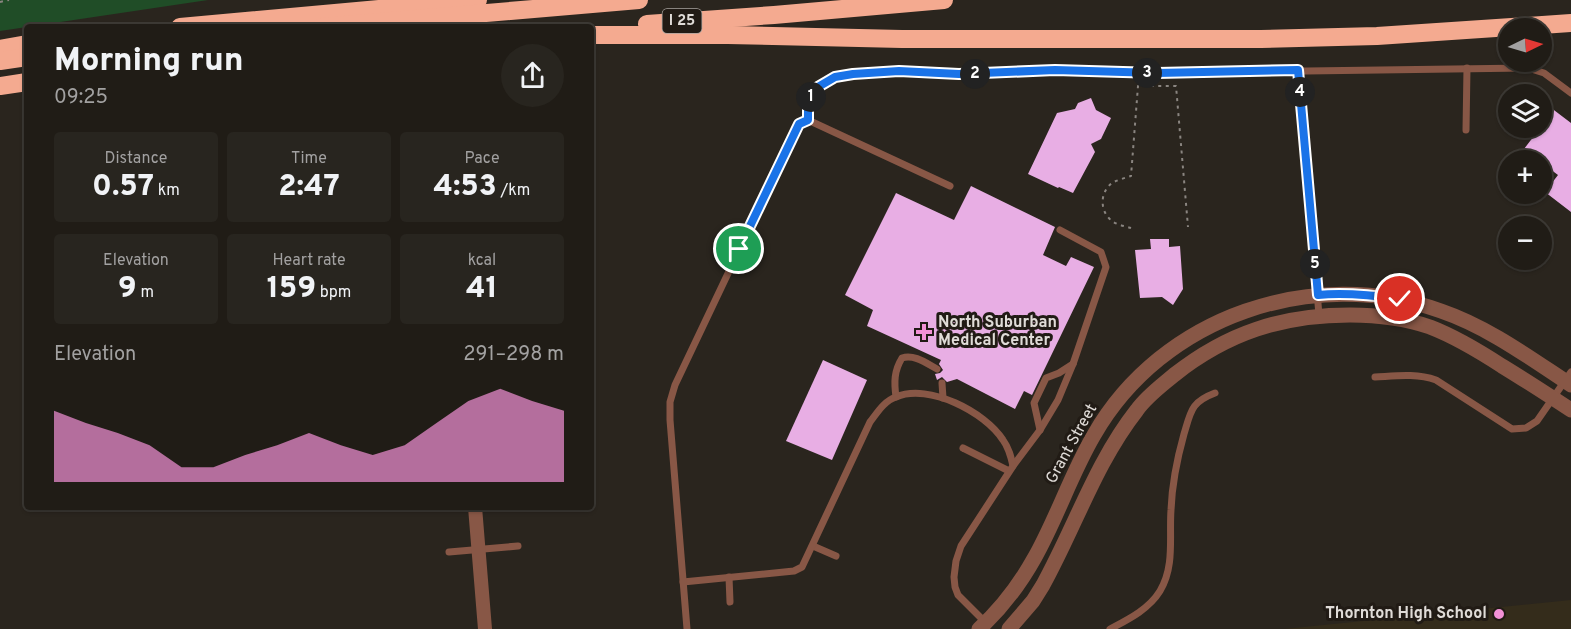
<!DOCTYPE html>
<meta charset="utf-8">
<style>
:root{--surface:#201c16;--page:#28251f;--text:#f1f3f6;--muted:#a2a1a1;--line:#3d3a35;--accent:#f391d6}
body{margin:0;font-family:Overpass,sans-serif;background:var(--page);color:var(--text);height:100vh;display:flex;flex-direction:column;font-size:22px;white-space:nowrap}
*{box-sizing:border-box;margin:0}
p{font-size:20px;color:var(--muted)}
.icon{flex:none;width:33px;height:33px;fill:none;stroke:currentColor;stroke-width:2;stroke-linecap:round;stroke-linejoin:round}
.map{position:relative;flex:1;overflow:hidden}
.details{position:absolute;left:24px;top:24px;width:570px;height:486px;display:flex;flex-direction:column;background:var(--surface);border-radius:6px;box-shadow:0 2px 4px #0004,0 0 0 2px var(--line)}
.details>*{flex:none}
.needle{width:39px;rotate:85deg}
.controls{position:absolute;left:1498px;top:18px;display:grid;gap:12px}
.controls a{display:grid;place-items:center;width:54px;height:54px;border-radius:50%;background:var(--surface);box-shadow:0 2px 4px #0004,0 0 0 2px var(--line);font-size:30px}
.pin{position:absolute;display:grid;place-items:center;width:51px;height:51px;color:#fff;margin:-26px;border:3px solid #fff;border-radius:50%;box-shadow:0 2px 6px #0007}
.km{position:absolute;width:30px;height:30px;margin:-15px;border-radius:50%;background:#222;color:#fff;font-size:16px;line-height:30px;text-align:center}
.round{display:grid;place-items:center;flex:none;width:63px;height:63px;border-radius:32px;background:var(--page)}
.overview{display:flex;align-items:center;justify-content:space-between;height:102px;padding:0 30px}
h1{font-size:33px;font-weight:800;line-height:45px}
.figures{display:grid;grid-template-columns:repeat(3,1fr);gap:9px;height:102px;padding:6px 30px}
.figures div{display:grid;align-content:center;border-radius:6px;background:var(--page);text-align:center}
.figures b{font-size:30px;font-weight:800}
.figures small{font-size:16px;font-weight:400}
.figures p{font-size:16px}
.chart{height:168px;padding:12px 30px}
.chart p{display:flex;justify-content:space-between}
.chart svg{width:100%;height:108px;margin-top:6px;fill:var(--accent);opacity:.7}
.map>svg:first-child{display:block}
.education{fill:#342c1b}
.green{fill:#204d27}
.building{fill:#e8aee4}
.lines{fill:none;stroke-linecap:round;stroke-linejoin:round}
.path{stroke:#8a8580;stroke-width:2;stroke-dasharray:3 4.5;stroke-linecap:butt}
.service{stroke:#885746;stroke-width:7}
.minor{stroke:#885746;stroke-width:14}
.tertiary{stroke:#885746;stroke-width:15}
.motorway{stroke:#f4aa90;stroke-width:18}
.route-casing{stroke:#fff;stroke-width:12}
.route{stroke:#1a73e8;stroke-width:8}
.poi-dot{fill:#f391d6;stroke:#211b15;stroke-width:2}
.labels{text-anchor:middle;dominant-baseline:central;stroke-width:6;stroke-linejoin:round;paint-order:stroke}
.shield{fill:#211b15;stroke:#a7a29e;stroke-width:1.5}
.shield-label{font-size:15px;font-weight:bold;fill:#e0dcd8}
.poi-label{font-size:16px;font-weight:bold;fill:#e0dcd8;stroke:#211b15;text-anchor:start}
.street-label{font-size:16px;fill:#e0dcd8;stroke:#211b15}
</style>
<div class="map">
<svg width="1571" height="629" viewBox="0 0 1571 629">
<rect width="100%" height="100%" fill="#2a251e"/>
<path class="education" d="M1571,600V629H1284Z"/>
<path class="green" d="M0,0H208L0,31Z"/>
<g class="building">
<path d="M1091,98L1096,110L1111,118L1101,139L1091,144L1095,152L1073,193L1059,187L1058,188L1028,174L1057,113L1075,109L1078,103Z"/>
<path d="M1542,101L1571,123V212L1545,192L1558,175L1542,163V160H1539L1524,149L1540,128H1542Z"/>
<path d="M971,186L1055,227L1043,255L1066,266L1071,257L1094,267L1032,395L1024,391L1015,409L957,379L947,382L942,377L937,380L935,374L940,373L943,370L939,364L941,360L867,326L873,310L845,295L896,193L954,220Z"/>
<path d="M1150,239H1169V247L1180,246L1183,289L1173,305L1162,297L1140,298L1135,250L1151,249Z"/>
<path d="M823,360L867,380L832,460L786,441Z"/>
</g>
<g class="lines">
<g class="path">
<path d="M0,2L9,0"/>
<path d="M1131,228C1125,226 1117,225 1112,221C1100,212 1099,193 1112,183C1117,180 1125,178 1131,176L1138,86H1176L1188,227"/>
</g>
<g class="service">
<path d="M1298,70L1319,315"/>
<path d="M808,120V101L818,87L835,77L853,74L876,72L959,74L1055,70L1157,73L1528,68L1544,73L1571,93"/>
<path d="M1466,130L1467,68"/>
<path d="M1375,377C1395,376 1416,373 1436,380L1512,429L1526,428L1537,421L1571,372"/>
<path d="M942,383L943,398"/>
<path d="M896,397C894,382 894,371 902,358C914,354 926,363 937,369"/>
<path d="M1040,430L1034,403L1046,378L1059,373L1073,364"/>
<path d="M963,448L1009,471"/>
<path d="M1013,466L1040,430L1058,400L1073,364L1106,267L1101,252L1060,230"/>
<path d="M813,546L836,556"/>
<path d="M449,552L518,546"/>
<path d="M729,577L730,602"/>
<path d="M683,582L794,571L802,567L870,422C877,413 884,401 896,397C929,383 985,412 1003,440C1009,448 1011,457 1013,466L961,546L956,561L954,577L955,587L958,595L986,623"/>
<path d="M687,629L670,420V402L675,385L799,124L808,120L950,186"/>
<path d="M1110,629C1129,619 1149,609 1160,591C1175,566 1169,537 1171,510C1172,484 1177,459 1184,434C1191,411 1191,402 1215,393"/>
</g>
<path class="minor" d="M475,507L485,629"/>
<g class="tertiary">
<path d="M979,629C1002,608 1020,584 1035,557C1057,518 1071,474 1094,435C1162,316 1314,265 1441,311C1488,327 1530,358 1571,385"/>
<path d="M1009,629L1033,601L1043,585C1075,527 1096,462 1137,410C1147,396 1161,386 1174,375C1227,333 1282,315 1350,315C1378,315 1404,318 1430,327C1456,337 1479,351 1502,366C1525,380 1548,395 1571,410"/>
</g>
<g class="motorway">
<path d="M647,24L774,15L944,0"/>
<path d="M180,27L478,0"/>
<path d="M321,27L639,0"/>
<path d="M591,35H728L902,39H1261L1377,36L1571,23"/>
<path d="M0,49L27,44"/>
<path d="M0,61L27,57"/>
<path d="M0,86L27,82"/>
</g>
</g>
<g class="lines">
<defs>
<path id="route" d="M739,249L799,124L808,120V101L818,87L835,77L853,74L899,71L959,74L1055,70L1157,73L1298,70L1318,295C1345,292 1372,295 1400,299"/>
</defs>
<use href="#route" class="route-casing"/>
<use href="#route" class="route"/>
</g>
<g class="poi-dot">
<path d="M921 323h6v6h6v6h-6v6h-6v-6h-6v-6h6z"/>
<circle cx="1499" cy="614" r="6"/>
</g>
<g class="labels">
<rect class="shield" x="662.5" y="9" width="39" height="24" rx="4.5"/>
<g class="shield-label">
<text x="682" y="21">I 25</text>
</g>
<g class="poi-label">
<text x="938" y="323">North Suburban<tspan x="938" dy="18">Medical Center</tspan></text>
<text x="1487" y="614" text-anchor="end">Thornton High School</text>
</g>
<g class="street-label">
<text transform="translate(1072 444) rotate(-61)">Grant Street</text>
</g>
</g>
</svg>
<div class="controls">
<a><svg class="needle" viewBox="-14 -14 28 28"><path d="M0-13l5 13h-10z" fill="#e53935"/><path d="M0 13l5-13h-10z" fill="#a2a1a1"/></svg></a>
<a><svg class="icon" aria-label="layers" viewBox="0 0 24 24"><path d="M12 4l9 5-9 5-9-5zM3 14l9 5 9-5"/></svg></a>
<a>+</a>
<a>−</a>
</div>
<div class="pin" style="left:739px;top:249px;background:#1e9e55"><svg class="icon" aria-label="arrive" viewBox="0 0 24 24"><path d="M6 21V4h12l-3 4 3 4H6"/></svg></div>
<div class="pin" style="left:1400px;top:299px;background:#d93025"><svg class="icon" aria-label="check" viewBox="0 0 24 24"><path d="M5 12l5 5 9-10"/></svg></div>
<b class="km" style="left:811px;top:97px">1</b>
<b class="km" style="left:975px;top:74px">2</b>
<b class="km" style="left:1147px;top:73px">3</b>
<b class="km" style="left:1300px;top:92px">4</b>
<b class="km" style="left:1315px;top:264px">5</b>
<section class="details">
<div class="overview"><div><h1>Morning run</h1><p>09:25</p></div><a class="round"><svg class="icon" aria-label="share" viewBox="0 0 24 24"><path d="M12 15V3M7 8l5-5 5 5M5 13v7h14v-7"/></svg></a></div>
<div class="figures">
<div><p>Distance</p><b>0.57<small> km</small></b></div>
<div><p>Time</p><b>2:47</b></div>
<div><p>Pace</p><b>4:53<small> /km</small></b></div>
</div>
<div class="figures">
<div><p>Elevation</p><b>9<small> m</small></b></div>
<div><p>Heart rate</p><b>159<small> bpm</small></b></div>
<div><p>kcal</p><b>41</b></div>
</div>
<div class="chart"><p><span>Elevation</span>291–298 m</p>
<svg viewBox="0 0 160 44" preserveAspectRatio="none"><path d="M0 44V15L10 20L20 24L30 29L40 38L50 38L60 33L70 29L80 24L90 29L100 33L110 29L120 20L130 11L140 6L150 11L160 15V44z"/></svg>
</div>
</section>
</div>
